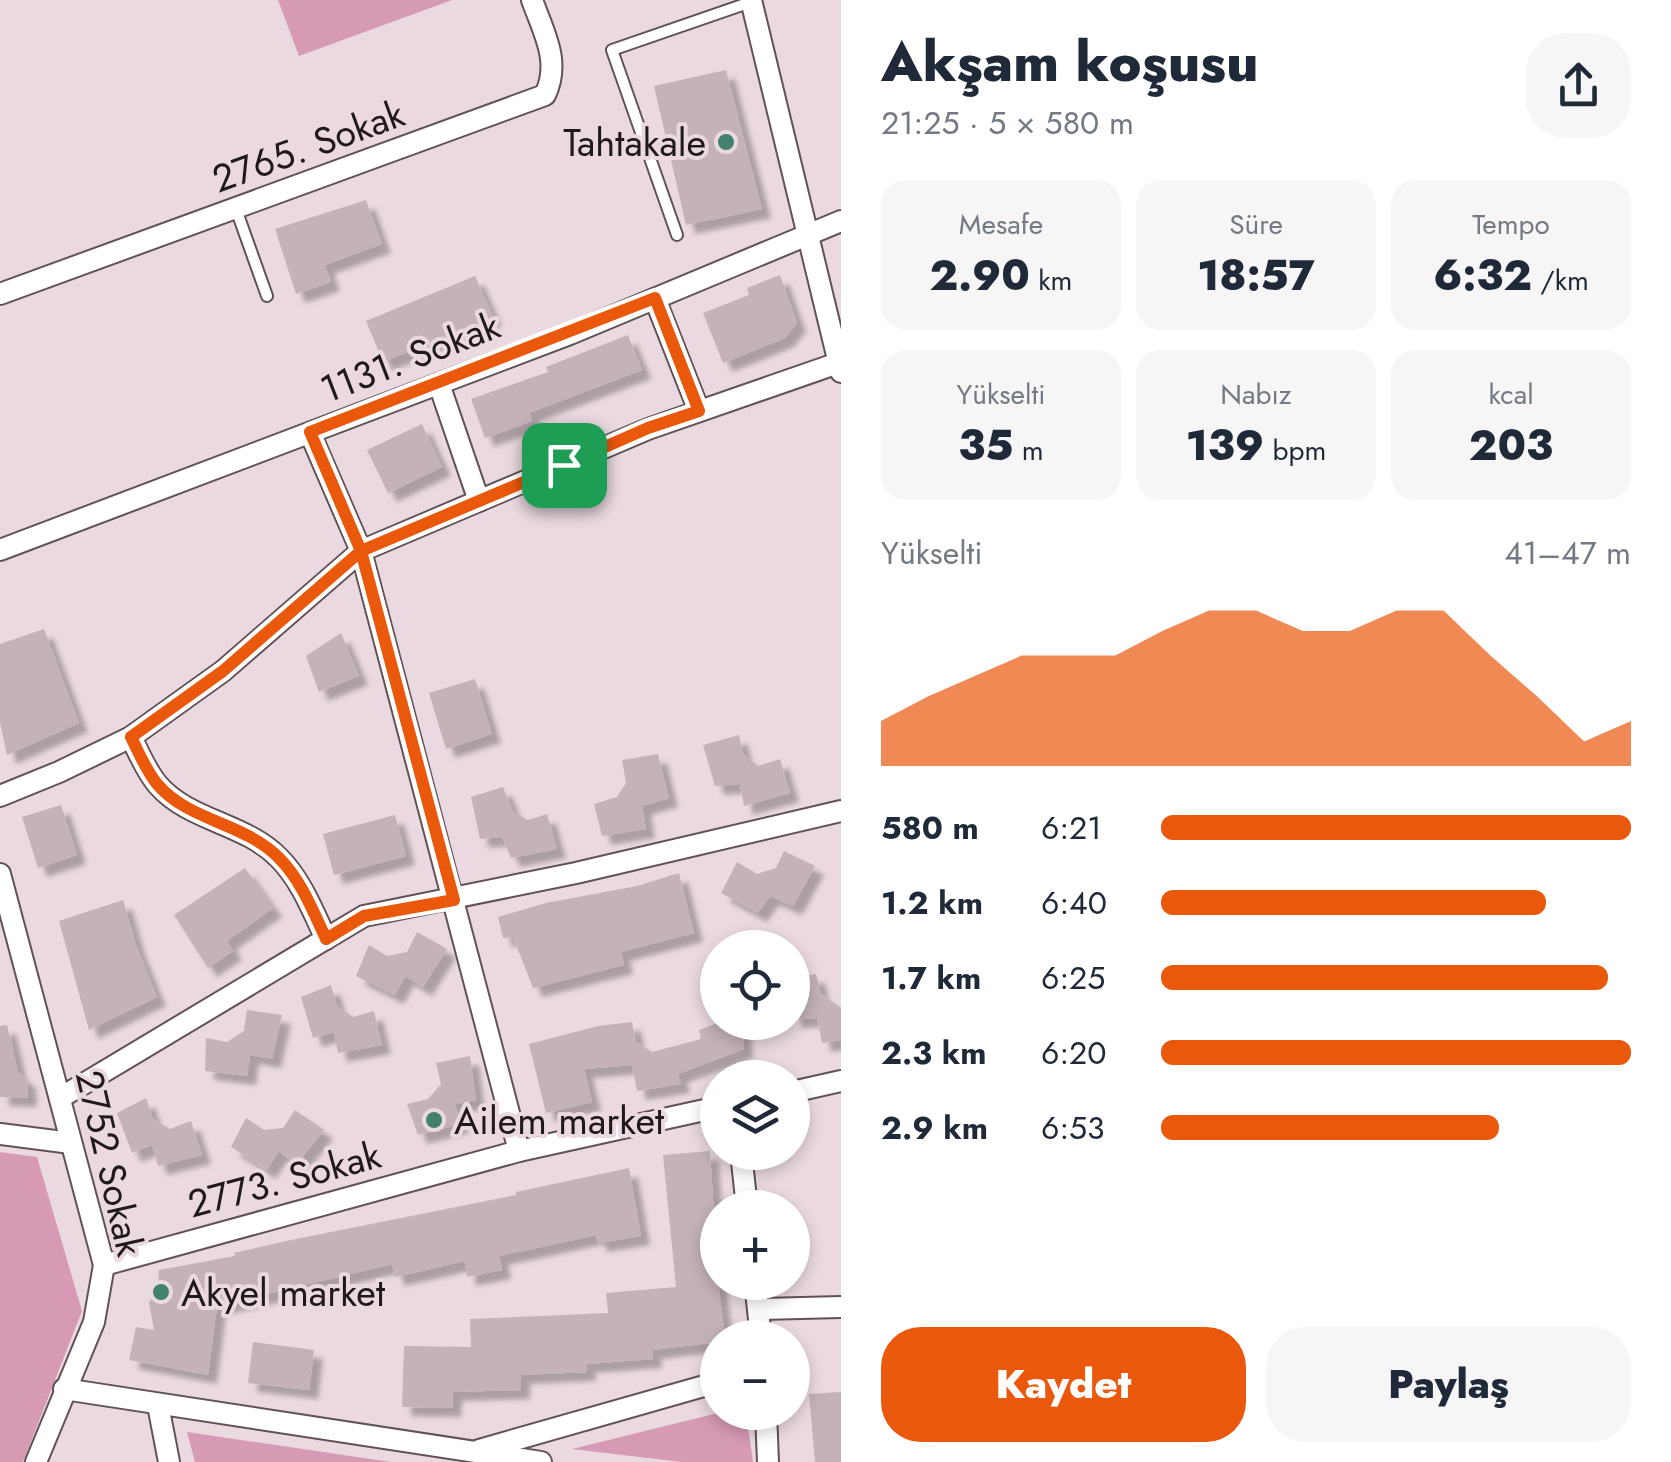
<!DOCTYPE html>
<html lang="tr">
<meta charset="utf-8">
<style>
:root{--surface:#fff;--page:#f6f6f7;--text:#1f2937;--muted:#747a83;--accent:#ea580c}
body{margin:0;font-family:Jost,sans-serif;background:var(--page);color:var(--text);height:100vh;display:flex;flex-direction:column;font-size:38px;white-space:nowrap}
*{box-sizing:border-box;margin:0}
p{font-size:32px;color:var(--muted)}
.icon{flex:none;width:55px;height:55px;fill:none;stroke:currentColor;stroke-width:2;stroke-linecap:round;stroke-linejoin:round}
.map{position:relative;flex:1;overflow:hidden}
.panel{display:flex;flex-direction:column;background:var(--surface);width:830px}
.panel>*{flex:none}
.controls{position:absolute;left:700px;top:930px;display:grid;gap:20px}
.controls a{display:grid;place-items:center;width:110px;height:110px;border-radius:50%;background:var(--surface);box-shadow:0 5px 15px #0003;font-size:50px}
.pin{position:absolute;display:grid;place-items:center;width:85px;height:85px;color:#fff;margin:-42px;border-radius:20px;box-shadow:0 5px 15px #0006}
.round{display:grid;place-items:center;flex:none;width:105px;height:105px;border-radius:40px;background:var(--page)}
.head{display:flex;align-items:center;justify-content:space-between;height:170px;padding:0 40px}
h1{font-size:55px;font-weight:800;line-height:75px}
.stats{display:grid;grid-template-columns:repeat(3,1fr);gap:15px;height:170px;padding:10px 40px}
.stats div{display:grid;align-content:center;border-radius:25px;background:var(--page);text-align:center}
.stats b{font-size:42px;font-weight:800}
.stats small{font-size:28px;font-weight:400}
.stats p{font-size:28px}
.chart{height:280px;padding:20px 40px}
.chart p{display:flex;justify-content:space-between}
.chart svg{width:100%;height:180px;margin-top:10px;fill:var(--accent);opacity:.7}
.cta{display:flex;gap:20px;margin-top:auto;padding:20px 40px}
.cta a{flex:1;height:115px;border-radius:40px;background:var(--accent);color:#fff;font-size:40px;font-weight:800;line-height:115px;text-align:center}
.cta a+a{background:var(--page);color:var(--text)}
ul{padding:0 40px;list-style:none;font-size:32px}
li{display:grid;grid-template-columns:160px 120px 1fr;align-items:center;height:75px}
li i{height:25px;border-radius:12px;background:var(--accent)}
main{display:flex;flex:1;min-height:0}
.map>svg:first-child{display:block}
.green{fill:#d79ab5}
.building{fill:#c3b2b9;filter:url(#shadow)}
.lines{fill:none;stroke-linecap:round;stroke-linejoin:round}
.service-casing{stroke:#605258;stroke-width:14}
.minor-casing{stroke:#605258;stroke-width:24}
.service{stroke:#fff;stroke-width:10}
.minor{stroke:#fff;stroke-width:20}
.route-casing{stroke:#fff;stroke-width:20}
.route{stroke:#ea580c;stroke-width:12}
.poi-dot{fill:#42816f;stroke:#ead9e0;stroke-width:4}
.labels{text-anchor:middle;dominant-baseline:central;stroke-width:8;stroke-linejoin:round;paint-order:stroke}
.poi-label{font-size:38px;fill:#1f191c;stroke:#ead9e0;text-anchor:start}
.street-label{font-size:38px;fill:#1f191c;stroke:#ead9e0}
</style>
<main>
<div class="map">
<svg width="841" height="1462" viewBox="0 0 841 1462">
<defs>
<filter id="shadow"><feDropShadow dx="9" dy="9" stdDeviation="2.5" flood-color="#0004"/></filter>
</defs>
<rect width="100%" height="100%" fill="#ead9e0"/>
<g class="green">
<path d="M278,0H452L299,56Z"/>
<path d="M0,1152L37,1157L82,1311L23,1462H0Z"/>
<path d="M718,1413H746L753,1462H682L572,1449Z"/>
<path d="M187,1432L391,1462H195Z"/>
</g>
<g class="building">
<path d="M726,70L762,209L686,225L654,86Z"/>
<path d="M366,200L382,244L325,265L331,282L296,294L275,229Z"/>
<path d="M780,275L797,323L785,338L723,363L703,313L749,295L747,288Z"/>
<path d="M475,276L493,317L383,362L366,321Z"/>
<path d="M628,335L642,370L529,413L532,421L485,438L471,399L548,372L546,367Z"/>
<path d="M422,424L442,467L388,493L367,450Z"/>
<path d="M44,629L79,723L7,755L0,723V644Z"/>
<path d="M341,633L359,676L319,692L306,656Z"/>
<path d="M475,679L492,734L446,749L429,693Z"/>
<path d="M739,735L743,754L758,766L780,759L790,793L744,806L740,784L715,786L703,745Z"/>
<path d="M658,754L669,798L642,806L646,829L602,836L594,804L617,797L626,783L622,760Z"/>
<path d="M503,787L513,812L528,820L547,814L557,849L511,858L502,837L480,839L471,797Z"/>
<path d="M61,805L77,855L38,868L22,817Z"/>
<path d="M395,815L406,856L334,875L323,834Z"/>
<path d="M784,851L815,866L793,906L770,896L758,913L721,893L737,862L757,874L776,868Z"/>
<path d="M245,868L273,908L227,941L233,951L208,968L174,915Z"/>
<path d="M679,873L694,933L621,952L624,965L533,988L513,937L503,938L498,917L546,903L637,886Z"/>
<path d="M123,900L137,948L157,997L89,1030L59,921Z"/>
<path d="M417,932L447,949L423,987L405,976L395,995L356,976L369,945L387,956L407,952Z"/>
<path d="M816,974L821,994L841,1008V1040L822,1043L817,1018L792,1019V978Z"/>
<path d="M331,985L337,1006L353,1017L374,1011L382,1045L338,1053L334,1032L313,1038L301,997Z"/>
<path d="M247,1010L282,1015L272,1059L250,1055L247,1076L205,1071L206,1038L227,1042L244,1031Z"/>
<path d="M632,1022L636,1042L652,1052L701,1039L699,1030L720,1022H742L744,1049L678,1074L681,1084L637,1091L632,1065L584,1069L592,1102L546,1113L529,1044L598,1026Z"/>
<path d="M7,1025L18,1072L27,1080L28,1098L0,1097V1026Z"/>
<path d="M470,1056L476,1100L455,1104L460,1124L418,1135L407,1104L428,1099L441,1084L436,1063Z"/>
<path d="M146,1098L153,1119L170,1129L191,1121L202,1155L158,1166L152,1145L132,1153L117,1113Z"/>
<path d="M295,1110L324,1130L296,1165L279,1151L267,1170L231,1147L246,1118L264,1130L283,1128Z"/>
<path d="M710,1151L718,1282L725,1338H718V1342L652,1350L653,1359L586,1364L587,1372L521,1375V1390L453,1392L452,1408L402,1407L404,1346L471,1347L470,1319L608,1313L606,1293L676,1287L663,1155Z"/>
<path d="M629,1168L641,1236L598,1243L596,1235L499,1256L502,1270L467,1277L465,1261L395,1277L392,1264L217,1306L208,1375L129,1360L136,1327L154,1330L149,1303L158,1283L159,1270L235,1256L234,1253L291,1240L516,1195V1192Z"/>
<path d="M253,1342L314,1350L309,1390L248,1383Z"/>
<path d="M841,1392V1462H815L809,1394Z"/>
</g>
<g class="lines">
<defs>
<g id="service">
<path d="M236,209L267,296"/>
<path d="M677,235L612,50L751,2"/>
</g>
<g id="minor">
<path d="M751,0L841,372"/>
<path d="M0,294L545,95C561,62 544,33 532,0"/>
<path d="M655,299L699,411"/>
<path d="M439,384L479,501"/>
<path d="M310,433L361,551L519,1151"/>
<path d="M0,550L570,334L841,221"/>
<path d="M131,737C139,753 146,771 158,785C189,821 245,823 279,858C301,880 313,911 326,939"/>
<path d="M0,796L59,772L131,737L223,671L361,551L648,429L841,362"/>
<path d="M0,874L104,1265L94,1322L36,1462"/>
<path d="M792,1092L841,1081"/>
<path d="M60,1098L364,916L576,873L841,811"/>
<path d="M0,1134L71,1143"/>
<path d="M741,1152L747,1208"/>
<path d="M104,1265L519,1151L718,1107"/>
<path d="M755,1282L761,1338"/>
<path d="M758,1309L841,1307"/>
<path d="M64,1389L541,1462"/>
<path d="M158,1405L169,1462"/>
<path d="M766,1412L768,1462"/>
<path d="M479,1450L718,1382"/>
</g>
</defs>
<use href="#service" class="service-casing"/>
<use href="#minor" class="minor-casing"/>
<use href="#service" class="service"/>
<use href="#minor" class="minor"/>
</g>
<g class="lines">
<defs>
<path id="route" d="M564,465L361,551L223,671L131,737C139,753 146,771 158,785C189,821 245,823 279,858C301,880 313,911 326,939L364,916L454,900L361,551L310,432L655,298L699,411L648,428L564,465"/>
</defs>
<use href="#route" class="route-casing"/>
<use href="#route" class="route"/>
</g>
<g class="poi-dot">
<circle cx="726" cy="142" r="10"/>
<circle cx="434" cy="1120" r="10"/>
<circle cx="161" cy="1292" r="10"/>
</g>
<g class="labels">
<g class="poi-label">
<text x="706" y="142" text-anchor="end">Tahtakale</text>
<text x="454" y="1120">Ailem market</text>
<text x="181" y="1292">Akyel market</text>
</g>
<g class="street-label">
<text transform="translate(308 146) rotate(-20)">2765. Sokak</text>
<text transform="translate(410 357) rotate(-21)">1131. Sokak</text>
<text transform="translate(110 1163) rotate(77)">2752 Sokak</text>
<text transform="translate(284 1179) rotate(-15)">2773. Sokak</text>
</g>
</g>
</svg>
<div class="controls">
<a><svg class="icon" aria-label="locate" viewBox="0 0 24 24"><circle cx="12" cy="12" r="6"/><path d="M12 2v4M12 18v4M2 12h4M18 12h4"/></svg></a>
<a><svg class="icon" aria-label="layers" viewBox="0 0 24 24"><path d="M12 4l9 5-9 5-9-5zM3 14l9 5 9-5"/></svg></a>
<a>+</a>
<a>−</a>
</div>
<div class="pin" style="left:564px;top:465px;background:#1e9e55"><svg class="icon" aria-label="arrive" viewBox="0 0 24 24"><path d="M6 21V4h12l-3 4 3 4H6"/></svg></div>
</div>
<section class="panel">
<div class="head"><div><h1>Akşam koşusu</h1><p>21:25 · 5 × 580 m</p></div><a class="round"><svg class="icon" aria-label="share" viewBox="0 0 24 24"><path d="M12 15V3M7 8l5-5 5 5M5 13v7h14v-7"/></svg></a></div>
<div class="stats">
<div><p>Mesafe</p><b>2.90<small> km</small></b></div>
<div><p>Süre</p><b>18:57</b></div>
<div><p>Tempo</p><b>6:32<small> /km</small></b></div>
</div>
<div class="stats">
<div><p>Yükselti</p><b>35<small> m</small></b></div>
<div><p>Nabız</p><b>139<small> bpm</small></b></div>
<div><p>kcal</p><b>203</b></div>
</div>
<div class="chart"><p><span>Yükselti</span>41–47 m</p>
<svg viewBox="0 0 160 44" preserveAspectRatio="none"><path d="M0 44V33L10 27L20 22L30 17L40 17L50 17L60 11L70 6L80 6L90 11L100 11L110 6L120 6L130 17L140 27L150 38L160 33V44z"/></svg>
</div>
<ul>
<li><b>580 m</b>6:21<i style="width:100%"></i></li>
<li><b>1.2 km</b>6:40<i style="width:82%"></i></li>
<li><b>1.7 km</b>6:25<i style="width:95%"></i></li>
<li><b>2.3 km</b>6:20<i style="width:100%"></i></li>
<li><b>2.9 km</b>6:53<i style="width:72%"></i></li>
</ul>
<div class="cta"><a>Kaydet</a><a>Paylaş</a></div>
</section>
</main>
